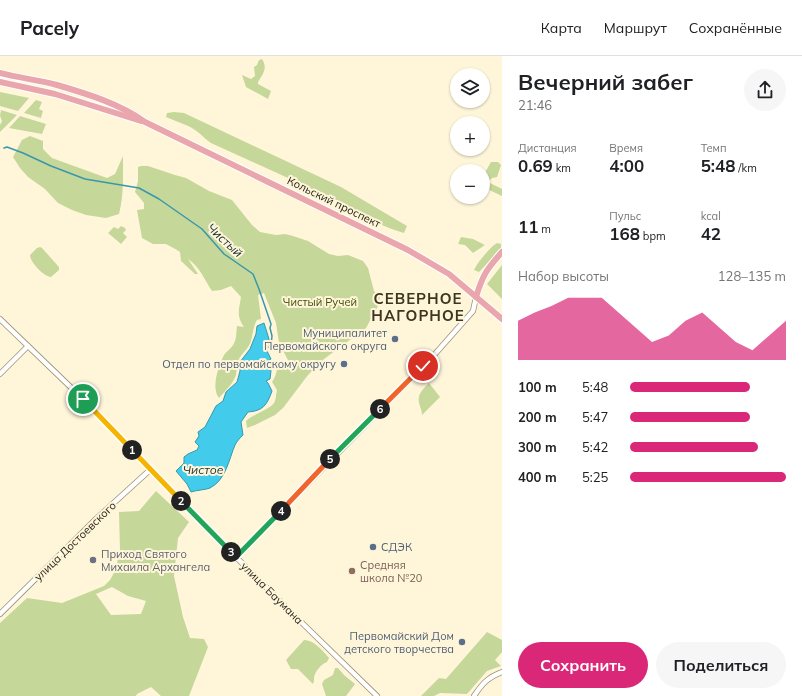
<!DOCTYPE html>
<html lang="ru">
<meta charset="utf-8">
<style>
:root{--surface:#fff;--page:#f6f6f6;--text:#202124;--muted:#757577;--line:#e0e0e0;--accent:#db2777}
body{margin:0;font-family:Mulish,sans-serif;background:var(--page);color:var(--text);height:100vh;display:flex;flex-direction:column;font-size:15px;white-space:nowrap}
*{box-sizing:border-box;margin:0}
p{font-size:13px;color:var(--muted)}
.icon{flex:none;width:22px;height:22px;fill:none;stroke:currentColor;stroke-width:2;stroke-linecap:round;stroke-linejoin:round}
.map{position:relative;flex:1;overflow:hidden}
.details{display:flex;flex-direction:column;background:var(--surface);width:300px}
.details>*{flex:none}
.fabs{position:absolute;left:450px;top:12px;display:grid;gap:8px}
.fabs a{display:grid;place-items:center;width:40px;height:40px;border-radius:50%;background:var(--surface);box-shadow:0 1px 3px #0004;font-size:20px}
.pin{position:absolute;display:grid;place-items:center;width:34px;height:34px;color:#fff;margin:-17px;border:2px solid #fff;border-radius:50%;box-shadow:0 1px 4px #0007}
.km{position:absolute;width:20px;height:20px;margin:-10px;border-radius:50%;background:#222;color:#fff;font-size:11px;line-height:20px;text-align:center}
.round{display:grid;place-items:center;flex:none;width:42px;height:42px;border-radius:21px;background:var(--page)}
.headline{display:flex;align-items:center;justify-content:space-between;height:68px;padding:0 16px}
h1{font-size:22px;font-weight:700;line-height:30px}
.figures{display:grid;grid-template-columns:repeat(3,1fr);gap:6px;height:68px;padding:4px 16px}
.figures div{display:grid;align-content:center}
.figures b{font-size:17px;font-weight:700}
.figures small{font-size:11px;font-weight:400}
.figures p{font-size:11px}
.chart{height:112px;padding:8px 16px}
.chart p{display:flex;justify-content:space-between}
.chart svg{width:100%;height:72px;margin-top:4px;fill:var(--accent);opacity:.7}
.primary-button{display:flex;gap:8px;margin-top:auto;padding:8px 16px}
.primary-button a{flex:1;height:46px;border-radius:24px;background:var(--accent);color:#fff;font-size:16px;font-weight:700;line-height:46px;text-align:center}
.primary-button a+a{background:var(--page);color:var(--text)}
ul{padding:0 16px;list-style:none;font-size:13px}
li{display:grid;grid-template-columns:64px 48px 1fr;align-items:center;height:30px}
li i{height:10px;border-radius:5px;background:var(--accent)}
header{display:flex;align-items:center;gap:24px;box-sizing:border-box;height:56px;padding:0 20px;background:var(--surface);border-bottom:1px solid var(--line)}
header strong{font-size:19px}
nav{display:flex;gap:22px;margin-inline-start:auto;font-size:14px}
main{display:flex;flex:1;min-height:0}
.map>svg:first-child{display:block}
.green{fill:#c6d79a;fill-rule:evenodd}
.water{fill:#43cbec;stroke:#3997ab}
.lines{fill:none;stroke-linecap:round;stroke-linejoin:round}
.stream{stroke:#3997ab;stroke-width:1.5}
.minor-casing{stroke:#9a9178;stroke-width:6}
.major-casing{stroke:#fff;stroke-width:8}
.minor{stroke:#fff;stroke-width:4.5}
.major{stroke:#e9a6ac;stroke-width:6}
.split-1-casing{stroke:#fff;stroke-width:8}
.split-2-casing{stroke:#fff;stroke-width:8}
.split-3-casing{stroke:#fff;stroke-width:8}
.split-4-casing{stroke:#fff;stroke-width:8}
.split-5-casing{stroke:#fff;stroke-width:8}
.split-6-casing{stroke:#fff;stroke-width:8}
.split-7-casing{stroke:#fff;stroke-width:8}
.split-1{stroke:#f5b400;stroke-width:5}
.split-2{stroke:#f5b400;stroke-width:5}
.split-3{stroke:#22a559;stroke-width:5}
.split-4{stroke:#22a559;stroke-width:5}
.split-5{stroke:#f0652b;stroke-width:5}
.split-6{stroke:#22a559;stroke-width:5}
.split-7{stroke:#f0652b;stroke-width:5}
.service-dot{fill:#5c6f8a;stroke:#fff6da;stroke-width:1.5}
.worship-dot{fill:#6b7280;stroke:#fff6da;stroke-width:1.5}
.education-dot{fill:#8d6e63;stroke:#fff6da;stroke-width:1.5}
.labels{text-anchor:middle;dominant-baseline:central;stroke-width:4;stroke-linejoin:round;paint-order:stroke}
.street-label{font-size:11px;fill:#211e14;stroke:#fff6da}
.park-label{font-size:11px;fill:#3e4c03;stroke:#fff6da}
.service-label{font-size:11px;fill:#4e5e75;stroke:#fff6da;text-anchor:end}
.worship-label{font-size:11px;fill:#5b616d;stroke:#fff6da;text-anchor:start}
.education-label{font-size:11px;fill:#785e54;stroke:#fff6da;text-anchor:start}
.water-label{font-size:12px;font-style:italic;fill:#1b3138;stroke:#fff6da}
.district-label{font-size:15px;font-weight:bold;letter-spacing:1px;fill:#3d361f;stroke:#fff6da}
</style>
<header>
<strong>Pacely</strong>
<nav><a>Карта</a><a>Маршрут</a><a>Сохранённые</a></nav>
</header>
<main>
<div class="map">
<svg width="502" height="640" viewBox="0 0 502 640">
<rect width="100%" height="100%" fill="#fff6da"/>
<g class="green">
<path d="M262,3C268,12 263,18 258,26V28L271,35L268,43L246,31L242,19L251,23L255,20L254,11L257,9L259,4Z"/>
<path d="M0,36L29,42L18,55L0,50Z"/>
<path d="M36,44L42,46L39,53L43,55L41,62L24,57Z"/>
<path d="M1,54L17,59L0,76V69L2,65L0,60Z"/>
<path d="M174,56L184,57L341,131L407,170L404,177C383,171 363,161 345,148L211,87C206,84 203,80 199,77C190,69 177,66 166,61L167,57Z"/>
<path d="M20,60L46,68L42,78L9,72Z"/>
<path d="M30,80L43,85V93L52,102L107,122L115,118L123,100C123,119 124,139 119,158L106,162L86,159L72,154L58,147L45,133L28,121L20,112L13,101L22,84Z"/>
<path d="M491,106H498L501,109L497,121L492,122L488,126L502,133V140L483,131V120Z"/>
<path d="M141,110H148L175,119L186,122L209,135L232,144L252,169L260,176L276,179L285,178L293,180L308,185L329,198L338,200L348,199L363,205L368,212L374,235L380,240L378,250L366,272L324,303L308,319L283,352L275,359L255,369L247,372L246,365C253,358 269,354 274,347C276,344 276,338 277,334L272,326C281,313 271,312 289,306L279,287L276,267L264,237L258,239L261,263L257,264C253,271 253,277 251,285C249,292 242,297 239,303C236,309 237,314 236,319C233,328 225,335 219,342C211,332 218,312 223,301C225,296 231,293 233,289C237,283 236,277 237,270L244,271C236,259 239,254 241,241L231,230L221,234L212,235C204,223 200,211 188,203L198,218H195L181,205L180,196L177,194L166,188H153L142,182L137,154L144,153V147L135,136L138,125V111Z"/>
<path d="M121,170L125,172L126,174L123,177L127,181L121,188L108,177L114,171L118,173Z"/>
<path d="M461,181L473,183L485,189L473,197L465,189L458,188Z"/>
<path d="M497,187L501,188V193L479,216L474,214C477,207 490,191 497,187Z"/>
<path d="M40,191L42,192L59,211V214L51,221C44,221 30,206 30,199L37,192Z"/>
<path d="M502,209V243L487,228Z"/>
<path d="M429,327L440,341L422,359C422,354 420,351 419,347C417,338 423,333 429,327Z"/>
<path d="M156,435L189,466L178,482L174,520L183,561L190,582L204,583L208,591L189,640H161L151,631L137,638L136,640H0V567L27,542L62,547L104,530L110,524L115,515L120,494L119,456L139,455ZM112,531L128,540L146,545L141,558L111,559L96,538Z"/>
<path d="M487,576L502,584V596L495,604L501,610L487,615L467,638L440,637L434,640H421L439,622L446,623Z"/>
<path d="M304,584C314,584 323,595 329,602L327,606C320,609 313,617 314,625L313,628L298,613H291L286,604Z"/>
<path d="M335,612H338L344,619L355,628L346,640H326L322,628L324,624L333,619Z"/>
</g>
<path class="water" d="M264,267L269,283L266,293L271,303L267,306L271,315L270,323L266,325L268,327L272,335C267,349 263,355 248,356L241,366L243,379C240,382 237,385 235,389C229,403 226,424 210,432C205,434 197,434 191,436L187,428L176,415L184,407V401L188,398L197,394L199,390L195,386L199,380L198,376L205,371L216,350L223,345L226,336L237,326L240,315V306L250,293L256,278L257,270Z"/>
<g class="lines">
<path class="stream" d="M4,92L7,91L23,97L51,110L85,123L139,132L159,143L202,173L224,198L253,218L259,233L271,268L270,272L272,280L271,289L266,293"/>
<defs>
<g id="minor">
<path d="M0,263L83,343L202,467L297,562L377,640"/>
<path d="M0,318L28,290"/>
<path d="M236,501L435,298L473,255L476,241"/>
<path d="M0,558L96,463L151,413"/>
<path d="M474,640C482,628 488,621 502,616"/>
</g>
<g id="major">
<path d="M0,17C19,22 39,24 57,29C88,38 120,48 145,66L408,194L449,218L502,263"/>
<path d="M0,26L55,38L141,65"/>
<path d="M476,241C483,218 487,213 502,196"/>
</g>
</defs>
<use href="#minor" class="minor-casing"/>
<use href="#major" class="major-casing"/>
<use href="#minor" class="minor"/>
<use href="#major" class="major"/>
</g>
<g class="lines">
<defs>
<path id="split-1" d="M83,343L132,394"/>
<path id="split-2" d="M132,394L181,445"/>
<path id="split-3" d="M181,445L231,496"/>
<path id="split-4" d="M231,496L236,501L281,455"/>
<path id="split-5" d="M281,455L330,403"/>
<path id="split-6" d="M330,403L380,353"/>
<path id="split-7" d="M380,353L423,310"/>
</defs>
<use href="#split-1" class="split-1-casing"/>
<use href="#split-2" class="split-2-casing"/>
<use href="#split-3" class="split-3-casing"/>
<use href="#split-4" class="split-4-casing"/>
<use href="#split-5" class="split-5-casing"/>
<use href="#split-6" class="split-6-casing"/>
<use href="#split-7" class="split-7-casing"/>
<use href="#split-1" class="split-1"/>
<use href="#split-2" class="split-2"/>
<use href="#split-3" class="split-3"/>
<use href="#split-4" class="split-4"/>
<use href="#split-5" class="split-5"/>
<use href="#split-6" class="split-6"/>
<use href="#split-7" class="split-7"/>
</g>
<g class="service-dot">
<circle cx="395" cy="283" r="4"/>
<circle cx="344" cy="308" r="4"/>
<circle cx="373" cy="491" r="4"/>
<circle cx="462" cy="586" r="4"/>
</g>
<circle class="worship-dot" cx="93" cy="504" r="4"/>
<circle class="education-dot" cx="352" cy="515" r="4"/>
<g class="labels">
<g class="street-label">
<text transform="translate(334 146) rotate(26)">Кольский проспект</text>
<text transform="translate(75 485) rotate(-44)">улица Достоевского</text>
<text transform="translate(272 537) rotate(45)">улица Баумана</text>
</g>
<g class="park-label">
<text x="320" y="246">Чистый Ручей</text>
</g>
<g class="service-label">
<text x="387" y="277">Муниципалитет<tspan x="387" dy="13">Первомайского округа</tspan></text>
<text x="336" y="308">Отдел по первомайскому округу</text>
<text x="381" y="491" text-anchor="start">СДЭК</text>
<text x="454" y="580">Первомайский Дом<tspan x="454" dy="13">детского творчества</tspan></text>
</g>
<g class="worship-label">
<text x="101" y="498">Приход Святого<tspan x="101" dy="13">Михаила Архангела</tspan></text>
</g>
<g class="education-label">
<text x="360" y="509">Средняя<tspan x="360" dy="13">школа №20</tspan></text>
</g>
<g class="water-label">
<text transform="translate(225 184) rotate(43)">Чистый</text>
<text x="203" y="413">Чистое</text>
</g>
<g class="district-label">
<text x="418" y="242">СЕВЕРНОЕ<tspan x="418" dy="17">НАГОРНОЕ</tspan></text>
</g>
</g>
</svg>
<div class="fabs">
<a><svg class="icon" aria-label="layers" viewBox="0 0 24 24"><path d="M12 4l9 5-9 5-9-5zM3 14l9 5 9-5"/></svg></a>
<a>+</a>
<a>−</a>
</div>
<div class="pin" style="left:83px;top:343px;background:#1e9e55"><svg class="icon" aria-label="arrive" viewBox="0 0 24 24"><path d="M6 21V4h12l-3 4 3 4H6"/></svg></div>
<div class="pin" style="left:423px;top:310px;background:#d93025"><svg class="icon" aria-label="check" viewBox="0 0 24 24"><path d="M5 12l5 5 9-10"/></svg></div>
<b class="km" style="left:132px;top:394px">1</b>
<b class="km" style="left:181px;top:445px">2</b>
<b class="km" style="left:231px;top:496px">3</b>
<b class="km" style="left:281px;top:455px">4</b>
<b class="km" style="left:330px;top:403px">5</b>
<b class="km" style="left:380px;top:353px">6</b>
</div>
<section class="details">
<div class="headline"><div><h1>Вечерний забег</h1><p>21:46</p></div><a class="round"><svg class="icon" aria-label="share" viewBox="0 0 24 24"><path d="M12 15V3M7 8l5-5 5 5M5 13v7h14v-7"/></svg></a></div>
<div class="figures">
<div><p>Дистанция</p><b>0.69<small> km</small></b></div>
<div><p>Время</p><b>4:00</b></div>
<div><p>Темп</p><b>5:48<small> /km</small></b></div>
</div>
<div class="figures">
<div><b>11<small> m</small></b></div>
<div><p>Пульс</p><b>168<small> bpm</small></b></div>
<div><p>kcal</p><b>42</b></div>
</div>
<div class="chart"><p><span>Набор высоты</span>128–135 m</p>
<svg viewBox="0 0 160 44" preserveAspectRatio="none"><path d="M0 44V20L10 15L20 11L30 6L40 6L50 6L60 15L70 24L80 33L90 29L100 20L110 15L120 24L130 33L140 38L150 29L160 20V44z"/></svg>
</div>
<ul>
<li><b>100 m</b>5:48<i style="width:77%"></i></li>
<li><b>200 m</b>5:47<i style="width:77%"></i></li>
<li><b>300 m</b>5:42<i style="width:82%"></i></li>
<li><b>400 m</b>5:25<i style="width:100%"></i></li>
</ul>
<div class="primary-button"><a>Сохранить</a><a>Поделиться</a></div>
</section>
</main>
